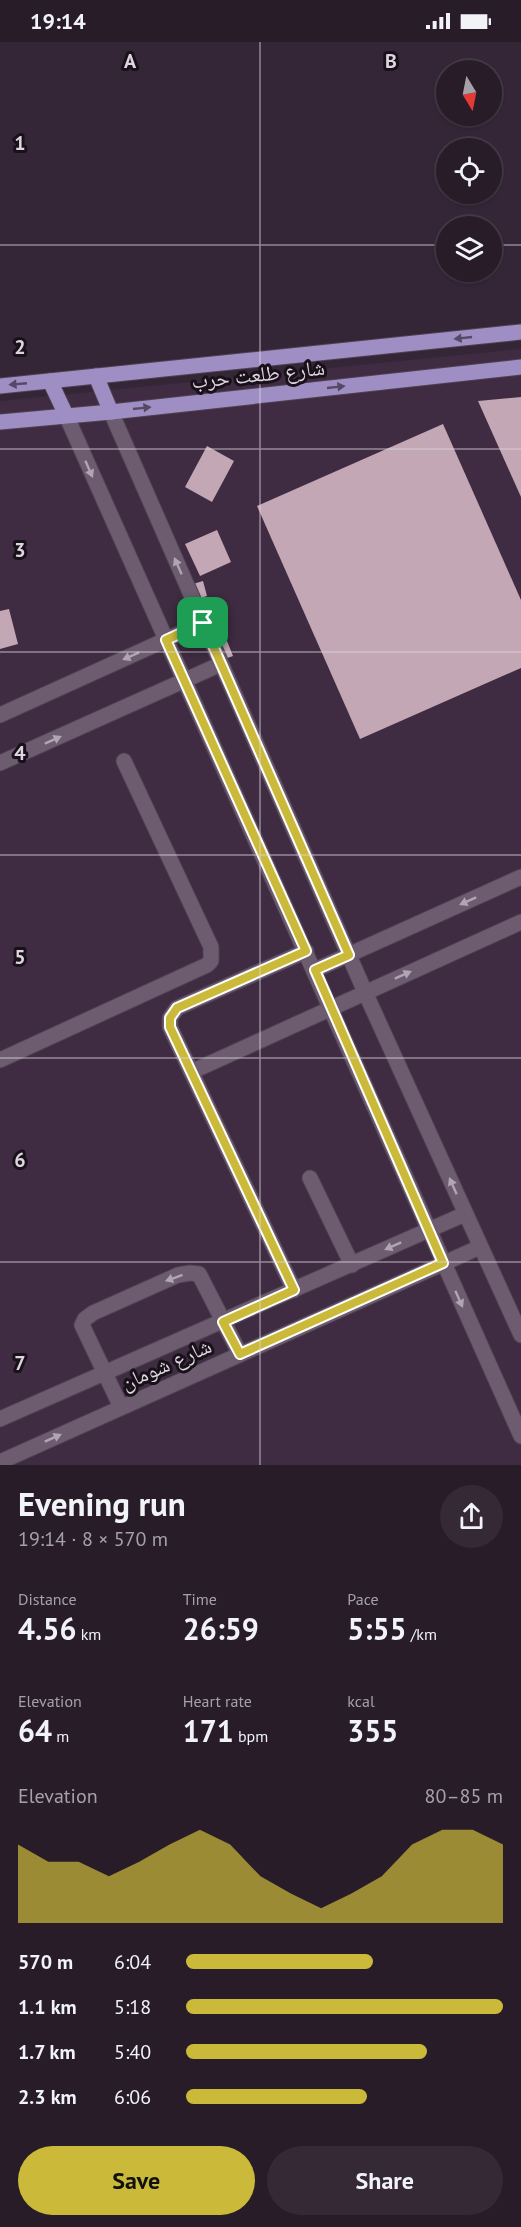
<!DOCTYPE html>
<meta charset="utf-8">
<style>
:root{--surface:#281c29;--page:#342935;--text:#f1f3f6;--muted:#a5a1a8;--line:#443a46;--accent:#cbba39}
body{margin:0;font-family:"PT Sans","Noto Naskh Arabic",sans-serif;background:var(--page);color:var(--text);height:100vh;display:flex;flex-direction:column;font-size:22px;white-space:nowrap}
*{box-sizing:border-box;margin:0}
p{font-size:20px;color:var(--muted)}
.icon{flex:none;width:33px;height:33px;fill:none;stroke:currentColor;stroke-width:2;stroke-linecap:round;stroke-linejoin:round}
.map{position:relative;height:1423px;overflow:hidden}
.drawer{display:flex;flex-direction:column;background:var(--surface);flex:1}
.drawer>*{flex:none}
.needle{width:39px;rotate:170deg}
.controls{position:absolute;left:436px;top:18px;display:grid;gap:12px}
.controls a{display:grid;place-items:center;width:66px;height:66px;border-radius:50%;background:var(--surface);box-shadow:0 2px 4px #0004,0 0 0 2px var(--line);font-size:30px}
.pin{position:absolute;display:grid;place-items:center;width:51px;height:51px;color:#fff;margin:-26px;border-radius:12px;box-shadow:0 3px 9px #0006}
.round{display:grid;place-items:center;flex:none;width:63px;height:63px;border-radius:32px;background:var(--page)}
.head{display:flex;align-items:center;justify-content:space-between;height:102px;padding:0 18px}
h1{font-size:33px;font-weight:800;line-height:45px}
.figures{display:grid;grid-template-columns:repeat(3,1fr);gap:9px;height:102px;padding:6px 18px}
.figures div{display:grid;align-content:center}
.figures b{font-size:30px;font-weight:800}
.figures small{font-size:16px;font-weight:400}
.figures p{font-size:16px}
.chart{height:168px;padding:12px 18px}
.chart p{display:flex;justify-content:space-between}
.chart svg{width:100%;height:108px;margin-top:6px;fill:var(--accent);opacity:.7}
.button{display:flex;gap:12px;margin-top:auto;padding:12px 18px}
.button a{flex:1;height:69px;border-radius:36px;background:var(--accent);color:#111;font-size:24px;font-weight:800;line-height:69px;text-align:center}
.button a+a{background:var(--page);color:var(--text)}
ul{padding:0 18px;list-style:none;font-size:20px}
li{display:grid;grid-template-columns:96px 72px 1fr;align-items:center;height:45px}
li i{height:15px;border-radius:8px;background:var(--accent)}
.status{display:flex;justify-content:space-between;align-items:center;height:42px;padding:0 30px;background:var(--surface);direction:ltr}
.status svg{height:16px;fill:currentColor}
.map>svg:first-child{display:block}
.built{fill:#3f2b42}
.building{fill:#c3a7b4}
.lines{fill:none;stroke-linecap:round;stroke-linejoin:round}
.minor-casing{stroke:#4f4251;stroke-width:17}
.major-casing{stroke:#4f4251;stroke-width:17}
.minor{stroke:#6d5c70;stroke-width:15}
.major{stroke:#9f8ec4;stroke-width:15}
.oneway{fill:#554966}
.oneway2{fill:#b1a5b4}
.route-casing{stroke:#fff;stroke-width:12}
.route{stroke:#cbba39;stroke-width:8}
.grid{fill:none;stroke:#dfd5e1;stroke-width:1.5;stroke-opacity:0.55}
.labels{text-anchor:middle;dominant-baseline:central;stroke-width:6;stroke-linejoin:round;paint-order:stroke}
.street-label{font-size:21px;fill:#dfd5e1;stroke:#181119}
.grid-label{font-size:20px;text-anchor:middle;font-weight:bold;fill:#dfd5e1;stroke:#181119;stroke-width:6;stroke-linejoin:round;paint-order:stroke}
</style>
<div class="status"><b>19:14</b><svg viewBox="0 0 49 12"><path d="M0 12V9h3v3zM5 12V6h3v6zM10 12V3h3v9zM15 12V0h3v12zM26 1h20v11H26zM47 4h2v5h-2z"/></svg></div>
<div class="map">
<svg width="521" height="1423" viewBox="0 0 521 1423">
<rect width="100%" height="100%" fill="#352637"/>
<path class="built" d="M521,307V1423H0V359Z"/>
<g class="building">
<path d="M521,355V455L478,359Z"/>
<path d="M443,382L521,558V626L360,697L257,464Z"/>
<path d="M207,404L234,419L212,460L185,445Z"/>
<path d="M217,488L231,520L200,534L185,502Z"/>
<path d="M203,539L207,554L197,557L193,542Z"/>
<path d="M218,565L224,585L211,589L205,569Z"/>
<path d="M9,567L18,602L0,607V569Z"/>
<path d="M223,589L233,614L222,618L212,593Z"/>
</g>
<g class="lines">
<defs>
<g id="minor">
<path d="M111,370L365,950L521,1293"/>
<path d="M66,373L521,1394"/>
<path d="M0,673L203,581"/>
<path d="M0,721L221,622"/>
<path d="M315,928L521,835"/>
<path d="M0,1018L207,923L211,919V905L124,719"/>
<path d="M191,1030L521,880"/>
<path d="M310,1136L352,1223"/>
<path d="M294,1248L170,985V976L177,966L306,909"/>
<path d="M121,1365L82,1283L85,1277L93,1271L178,1233L190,1231L199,1232L240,1312"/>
<path d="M0,1377L465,1172"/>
<path d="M0,1420L480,1205"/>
</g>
<g id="major">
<path d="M96,334L111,370"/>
<path d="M50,339L66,373"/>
<path d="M0,344L521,290"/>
<path d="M0,380L111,370L521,325"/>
</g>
</defs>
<use href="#minor" class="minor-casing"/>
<use href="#major" class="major-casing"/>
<use href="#minor" class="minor"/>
<use href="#major" class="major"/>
</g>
<defs><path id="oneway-solid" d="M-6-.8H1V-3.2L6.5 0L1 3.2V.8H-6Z" transform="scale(1.5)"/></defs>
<g class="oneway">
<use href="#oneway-solid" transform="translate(463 296) rotate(174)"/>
<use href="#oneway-solid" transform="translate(18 342) rotate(175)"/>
<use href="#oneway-solid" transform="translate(336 345) rotate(-6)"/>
<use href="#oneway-solid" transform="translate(142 366) rotate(-6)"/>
</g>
<g class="oneway2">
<use href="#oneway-solid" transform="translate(89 427) rotate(66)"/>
<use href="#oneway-solid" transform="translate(178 524) rotate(-114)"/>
<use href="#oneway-solid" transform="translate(131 614) rotate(156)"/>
<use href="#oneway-solid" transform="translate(53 698) rotate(-24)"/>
<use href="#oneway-solid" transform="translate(468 859) rotate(156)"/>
<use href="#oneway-solid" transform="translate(403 933) rotate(-24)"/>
<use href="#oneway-solid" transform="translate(453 1144) rotate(-114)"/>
<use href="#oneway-solid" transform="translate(393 1204) rotate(156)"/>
<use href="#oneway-solid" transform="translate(174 1236) rotate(160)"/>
<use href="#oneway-solid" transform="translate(459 1257) rotate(66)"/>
<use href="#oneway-solid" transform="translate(53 1396) rotate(-24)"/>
</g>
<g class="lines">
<defs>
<path id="route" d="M203,581L349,913L315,928L443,1221L240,1312L223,1280L294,1248L170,985V976L177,966L306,909L166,598Z"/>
</defs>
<use href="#route" class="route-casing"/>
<use href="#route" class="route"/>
</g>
<path class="grid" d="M260,0V1423M0,203H447M492,203H521M0,407H521M0,610H521M0,813H521M0,1016H521M0,1220H521"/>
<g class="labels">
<g class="street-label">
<text transform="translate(258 332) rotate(-6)">شارع طلعت حرب</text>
<text transform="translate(166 1322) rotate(-24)">شارع شومان</text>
</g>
</g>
<g class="grid-label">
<text x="130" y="26">A</text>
<text x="391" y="26">B</text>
<text x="20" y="108">1</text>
<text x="20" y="312">2</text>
<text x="20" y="515">3</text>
<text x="20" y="718">4</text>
<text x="20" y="922">5</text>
<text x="20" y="1125">6</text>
<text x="20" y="1328">7</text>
</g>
</svg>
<div class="controls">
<a><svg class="needle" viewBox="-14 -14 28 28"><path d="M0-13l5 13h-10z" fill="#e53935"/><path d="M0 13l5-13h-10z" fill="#a5a1a8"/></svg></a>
<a><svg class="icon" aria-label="locate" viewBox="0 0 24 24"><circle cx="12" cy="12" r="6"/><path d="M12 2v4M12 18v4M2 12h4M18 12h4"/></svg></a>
<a><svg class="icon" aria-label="layers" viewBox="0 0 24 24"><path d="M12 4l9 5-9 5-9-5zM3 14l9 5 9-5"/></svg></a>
</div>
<div class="pin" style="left:203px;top:581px;background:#1e9e55"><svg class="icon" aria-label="arrive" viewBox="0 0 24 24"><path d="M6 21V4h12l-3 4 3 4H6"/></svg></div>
</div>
<section class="drawer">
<div class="head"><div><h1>Evening run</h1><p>19:14 · 8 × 570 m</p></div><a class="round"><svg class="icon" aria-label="share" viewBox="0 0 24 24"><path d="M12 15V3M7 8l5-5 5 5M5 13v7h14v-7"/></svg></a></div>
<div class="figures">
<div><p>Distance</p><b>4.56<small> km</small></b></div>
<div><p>Time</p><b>26:59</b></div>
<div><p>Pace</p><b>5:55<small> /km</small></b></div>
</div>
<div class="figures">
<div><p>Elevation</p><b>64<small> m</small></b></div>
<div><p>Heart rate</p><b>171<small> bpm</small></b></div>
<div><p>kcal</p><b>355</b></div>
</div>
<div class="chart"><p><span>Elevation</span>80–85 m</p>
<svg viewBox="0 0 160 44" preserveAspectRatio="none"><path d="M0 44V12L10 19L20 19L30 25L40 19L50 12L60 6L70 12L80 25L90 32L100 38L110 32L120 25L130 12L140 6L150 6L160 12V44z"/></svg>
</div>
<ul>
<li><b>570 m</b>6:04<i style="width:59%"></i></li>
<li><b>1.1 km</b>5:18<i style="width:100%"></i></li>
<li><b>1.7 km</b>5:40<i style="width:76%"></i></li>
<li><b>2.3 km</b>6:06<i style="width:57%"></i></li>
</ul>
<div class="button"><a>Save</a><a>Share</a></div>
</section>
